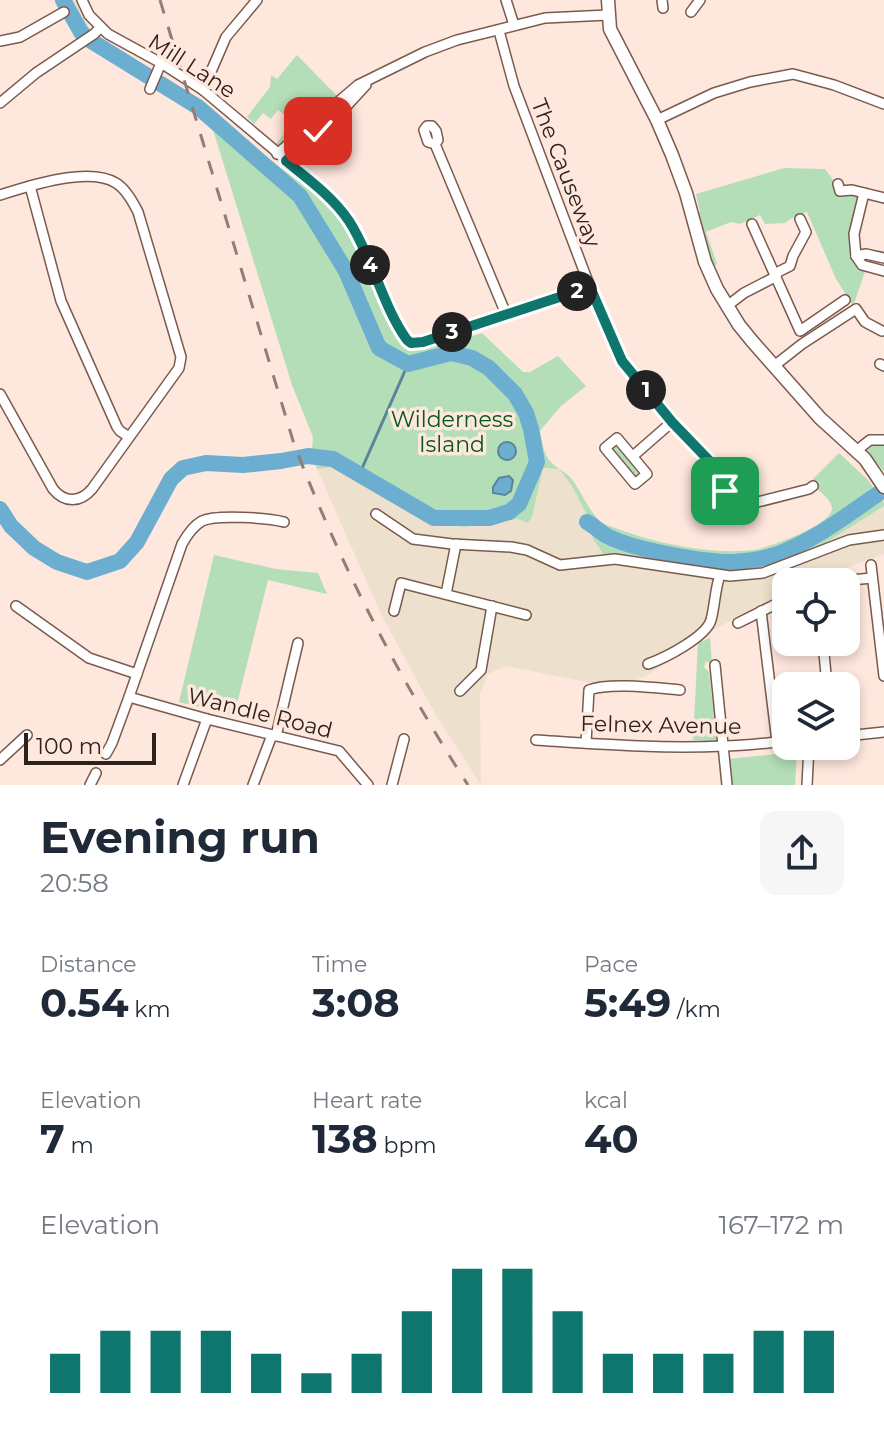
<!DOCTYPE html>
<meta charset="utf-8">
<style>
:root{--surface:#fff;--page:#f6f6f7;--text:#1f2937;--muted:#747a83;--accent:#0f766e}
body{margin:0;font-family:Montserrat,sans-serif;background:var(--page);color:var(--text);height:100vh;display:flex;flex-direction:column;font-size:30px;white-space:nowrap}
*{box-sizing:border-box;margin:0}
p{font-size:26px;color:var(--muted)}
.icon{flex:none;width:44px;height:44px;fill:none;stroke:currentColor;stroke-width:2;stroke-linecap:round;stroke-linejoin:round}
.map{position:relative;height:785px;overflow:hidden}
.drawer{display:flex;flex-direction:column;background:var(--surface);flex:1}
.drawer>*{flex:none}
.fabs{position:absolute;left:772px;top:568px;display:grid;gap:16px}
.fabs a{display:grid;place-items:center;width:88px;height:88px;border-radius:16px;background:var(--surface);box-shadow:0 4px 12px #0003;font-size:40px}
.scale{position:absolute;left:24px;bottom:20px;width:132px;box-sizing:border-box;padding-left:8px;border:4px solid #2f211c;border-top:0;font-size:22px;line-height:28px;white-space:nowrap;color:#2f211c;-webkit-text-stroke:6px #fee7dd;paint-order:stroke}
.pin{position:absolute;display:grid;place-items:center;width:68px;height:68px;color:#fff;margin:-34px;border-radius:16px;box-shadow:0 4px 12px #0006}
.km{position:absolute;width:40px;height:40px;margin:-20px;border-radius:50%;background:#222;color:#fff;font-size:22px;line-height:40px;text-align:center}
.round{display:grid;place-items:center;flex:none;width:84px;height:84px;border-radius:16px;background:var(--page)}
.headline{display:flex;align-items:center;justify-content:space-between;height:136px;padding:0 40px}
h1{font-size:44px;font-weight:700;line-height:60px}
.figures{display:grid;grid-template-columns:repeat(3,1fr);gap:12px;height:136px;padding:8px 40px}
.figures div{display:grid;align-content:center}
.figures b{font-size:40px;font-weight:700}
.figures small{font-size:22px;font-weight:400}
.figures p{font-size:22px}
.chart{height:224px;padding:16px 40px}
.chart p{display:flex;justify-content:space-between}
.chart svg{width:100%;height:144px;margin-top:8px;stroke:var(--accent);stroke-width:6}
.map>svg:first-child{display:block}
.industrial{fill:#ede1cd}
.green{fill:#b4deb7}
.water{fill:#6baed0;stroke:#59849a;stroke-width:2}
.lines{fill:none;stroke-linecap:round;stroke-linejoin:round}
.stream{stroke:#59849a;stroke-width:3}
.river{stroke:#6baed0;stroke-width:16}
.minor-casing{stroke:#7a5a4c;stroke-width:12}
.secondary-casing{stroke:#7a5a4c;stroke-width:15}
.minor{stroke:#fff;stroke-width:9}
.secondary{stroke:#fff;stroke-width:12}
.rail{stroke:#907e77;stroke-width:3;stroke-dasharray:14 14;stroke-linecap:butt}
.route-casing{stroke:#fff;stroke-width:16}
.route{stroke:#0f766e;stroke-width:10}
.labels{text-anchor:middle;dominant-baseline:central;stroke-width:7;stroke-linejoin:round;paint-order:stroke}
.street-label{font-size:22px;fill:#2f211c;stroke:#fee7dd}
.park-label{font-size:22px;fill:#09571d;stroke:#fee7dd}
</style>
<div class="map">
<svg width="884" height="785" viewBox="0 0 884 785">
<rect width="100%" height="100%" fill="#fee7dd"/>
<g class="industrial">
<path d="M67,0H78L90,29L86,32L82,28Z"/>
<path d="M331,467L354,471L428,522L464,527L518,519L528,523L532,517L543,468L559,469L572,486L586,513L593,539L795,562L884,506V554L859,563L813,582H786V593L765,602L711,631L648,675L617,688L506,666L488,674L480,694L481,785L434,712L380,612L317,469Z"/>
</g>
<g class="green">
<path d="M297,55L339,98L281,149L276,144L294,122L278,110L271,119L263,113L254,124L247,117L270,87L271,75L277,79Z"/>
<path d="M205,104C227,120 245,139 265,156C293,179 327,197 346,230C366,265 376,305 399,339C400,340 405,348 406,349C417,356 452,337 463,333L466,338L482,333L523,372H530L558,356L586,386L560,407L540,431C542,440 543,452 549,460C555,468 565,471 572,479C581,492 588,509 599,520C603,524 610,526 615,528C655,543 710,555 753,550C768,548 831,525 832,509C832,499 820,492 813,486V479L839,453L868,480L884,503V506L795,562L730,576L607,559L593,539L586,513L572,486L559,469L543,468L532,517L528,523L518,519L464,527L428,522L354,471L331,467L317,469L312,448L313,437L292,385Z"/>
<path d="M784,168L825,169L837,185L861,195L852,234L866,269L853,306L836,279L807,212L792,218L785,223L765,224L760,215L740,224L731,222L706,232L717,264L712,267L697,213L700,212L696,194Z"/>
<path d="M617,443L642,472L640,478H634L611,448Z"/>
<path d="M874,445H884V471L866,451Z"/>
<path d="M214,555L276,569L318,573L327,594L268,580L234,716L179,702Z"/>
<path d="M710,638L712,664L706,661L704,667L709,672L717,742L693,740L698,643Z"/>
<path d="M797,752L795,785H730L728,759Z"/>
</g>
<g class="water">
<circle cx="507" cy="451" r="9"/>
<path d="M509,476L513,480L511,491L505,495L493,493V487L499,478Z"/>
</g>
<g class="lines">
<path class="stream" d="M360,473L408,364"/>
<g class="river">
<path d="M0,509L11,526L34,548L57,562L87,572L120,561L137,542L171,479L183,468L206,463L243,465L281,461L308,456L333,459L434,518H489L509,512L519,504L537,462L531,429L526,413L515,394L489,368L472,358L451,353L408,364L379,348L346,271L300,196L198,107L88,39L81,32L63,0"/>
<path d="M587,522C594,526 600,532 607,536C634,550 703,562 733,562C747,561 762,559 775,555C813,542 848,514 881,492"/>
</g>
<defs>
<g id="minor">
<path d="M82,0L89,15L108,34L161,63L203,90L315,184L349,220L362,246L388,308L398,328L407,340L411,343L423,342L590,287"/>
<path d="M506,0L514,25"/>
<path d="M662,0L663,8"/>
<path d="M691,12L700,0"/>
<path d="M499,31L514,86L590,287L622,361L672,422L724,476L732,475L737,477L756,501"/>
<path d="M0,41L20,37L64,12"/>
<path d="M150,89L161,63"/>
<path d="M203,90L226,37L257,0"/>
<path d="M0,103L36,73L94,34L100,28"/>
<path d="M657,120L714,93L750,82L793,74L834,85L884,104"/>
<path d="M435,144L438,140L436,131L432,126H427L424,130L428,142L435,144L506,314"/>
<path d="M277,154L358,85L425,52L457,40L545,18L608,15"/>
<path d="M286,161L343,110L366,85"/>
<path d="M838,184L840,191L852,190L884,198"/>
<path d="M30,186L61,301L117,427L120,431L129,437"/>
<path d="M0,195C28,186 89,166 116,183C126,189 133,202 138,212L181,357L179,368L92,489C81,502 65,504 53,489L0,394"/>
<path d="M752,224L800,331L845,300"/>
<path d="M856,256L854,234L864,193"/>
<path d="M856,256L862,265L884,271"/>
<path d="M856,256L866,254L884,258"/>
<path d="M727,306L744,293L775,277L778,272L790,266L793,256L806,232L800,219"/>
<path d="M880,364L884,366"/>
<path d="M774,366L802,344L856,309L865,322L882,331"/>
<path d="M617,438L647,474L635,484L605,448Z"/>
<path d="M856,451L870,440H884"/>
<path d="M633,456L672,422"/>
<path d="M724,476L722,486L737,505H746L809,489L813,486"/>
<path d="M376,514L413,539L452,544L511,547L527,550L560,565L615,559L730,576L763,573L849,540L884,535"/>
<path d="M871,565L884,676"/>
<path d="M829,582L872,578"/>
<path d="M446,594L456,544"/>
<path d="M16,606L89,658L137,674"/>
<path d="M394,611L401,583L526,615"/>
<path d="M761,611L777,742"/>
<path d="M738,623L786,599"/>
<path d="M823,642L827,686"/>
<path d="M648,664C665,658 706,637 711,620C715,605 715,589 720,575"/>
<path d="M715,665L727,785"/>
<path d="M460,691L481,670L492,606"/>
<path d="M129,697L207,719L339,751L368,785"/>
<path d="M276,736L298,643"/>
<path d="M846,736L884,732"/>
<path d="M536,740C598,744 661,749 724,746C744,746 765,743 786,741"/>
<path d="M586,743L589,690C610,682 657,688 680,690"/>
<path d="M106,754L112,743L129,697L182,544C187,535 193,526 202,521C216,514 269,518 284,522"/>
<path d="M0,760L27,735"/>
<path d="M90,785L96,773"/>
<path d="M183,785L207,719"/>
<path d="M253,785L272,735"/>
<path d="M392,785L404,739"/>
<path d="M807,785L809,746"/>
</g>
<path id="secondary" d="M608,0L610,29L657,120L672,155L686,193L705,262L717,289L739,325L752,341L820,418L865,459L884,487"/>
</defs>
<use href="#minor" class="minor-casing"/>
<use href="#secondary" class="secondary-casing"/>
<use href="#minor" class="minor"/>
<use href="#secondary" class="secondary"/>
<path class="rail" d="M160,0L294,444C340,564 398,677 468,785"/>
</g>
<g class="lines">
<defs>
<path id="route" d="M318,131L286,161C308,179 333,197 349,221C373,258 381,303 407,340L411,343L423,342L590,287L622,361L672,422L724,476L722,486L725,491"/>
</defs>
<use href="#route" class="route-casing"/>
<use href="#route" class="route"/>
</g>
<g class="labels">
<g class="street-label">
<text transform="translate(192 66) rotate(33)">Mill Lane</text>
<text transform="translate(566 173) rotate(69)">The Causeway</text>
<text transform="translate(260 713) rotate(14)">Wandle Road</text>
<text transform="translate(661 725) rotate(1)">Felnex Avenue</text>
</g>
<g class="park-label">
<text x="452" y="419">Wilderness<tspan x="452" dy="25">Island</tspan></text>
</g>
</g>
</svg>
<div class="fabs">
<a><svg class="icon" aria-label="locate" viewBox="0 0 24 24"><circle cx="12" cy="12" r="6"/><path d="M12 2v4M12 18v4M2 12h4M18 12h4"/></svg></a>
<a><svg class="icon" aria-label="layers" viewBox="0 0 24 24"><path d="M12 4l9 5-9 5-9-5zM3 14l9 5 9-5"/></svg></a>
</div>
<div class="scale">100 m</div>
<div class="pin" style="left:725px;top:491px;background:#1e9e55"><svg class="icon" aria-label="arrive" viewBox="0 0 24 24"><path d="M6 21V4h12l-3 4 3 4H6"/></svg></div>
<div class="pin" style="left:318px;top:131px;background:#d93025"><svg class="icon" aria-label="check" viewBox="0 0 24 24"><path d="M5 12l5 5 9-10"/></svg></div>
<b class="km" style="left:646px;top:390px">1</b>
<b class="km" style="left:577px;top:291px">2</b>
<b class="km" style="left:452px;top:332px">3</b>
<b class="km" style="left:370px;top:265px">4</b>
</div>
<section class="drawer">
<div class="headline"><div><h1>Evening run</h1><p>20:58</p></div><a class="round"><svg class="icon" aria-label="share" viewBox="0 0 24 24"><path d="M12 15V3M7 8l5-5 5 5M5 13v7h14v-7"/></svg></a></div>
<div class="figures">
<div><p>Distance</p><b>0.54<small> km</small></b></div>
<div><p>Time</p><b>3:08</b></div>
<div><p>Pace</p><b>5:49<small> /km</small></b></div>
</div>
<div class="figures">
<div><p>Elevation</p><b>7<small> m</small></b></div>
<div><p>Heart rate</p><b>138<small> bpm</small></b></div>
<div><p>kcal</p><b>40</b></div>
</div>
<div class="chart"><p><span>Elevation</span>167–172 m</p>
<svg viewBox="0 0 160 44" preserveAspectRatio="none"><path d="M5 44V32M15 44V25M25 44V25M35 44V25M45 44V32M55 44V38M65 44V32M75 44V19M85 44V6M95 44V6M105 44V19M115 44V32M125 44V32M135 44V32M145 44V25M155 44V25"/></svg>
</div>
</section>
